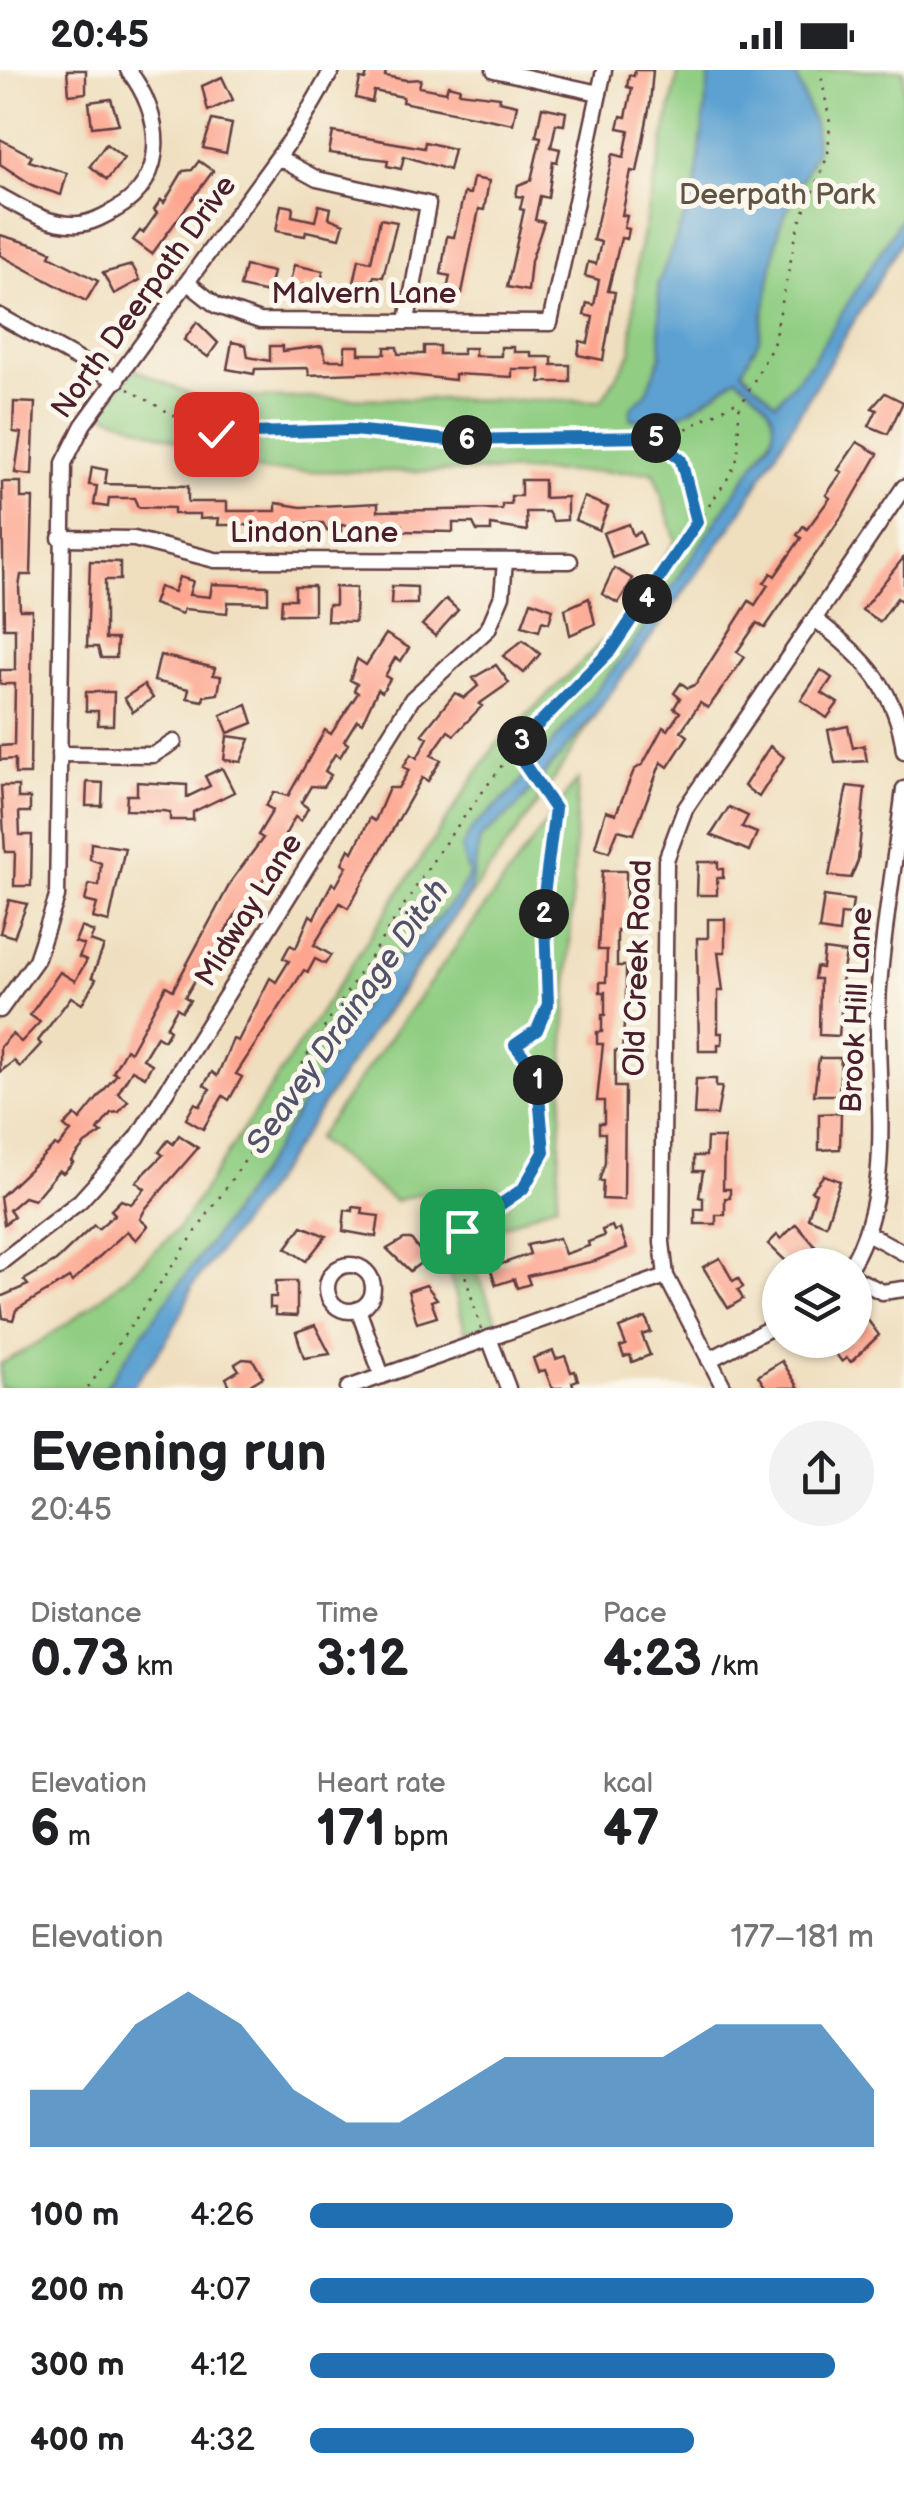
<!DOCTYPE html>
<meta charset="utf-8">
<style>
:root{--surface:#fff;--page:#f2f2f2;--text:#202124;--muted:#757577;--accent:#1f6fb2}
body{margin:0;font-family:"Balsamiq Sans",sans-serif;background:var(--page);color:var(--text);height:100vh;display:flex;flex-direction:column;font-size:38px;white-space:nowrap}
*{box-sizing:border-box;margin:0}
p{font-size:32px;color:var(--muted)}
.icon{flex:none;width:55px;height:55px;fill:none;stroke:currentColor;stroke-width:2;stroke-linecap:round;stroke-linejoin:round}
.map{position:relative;height:1318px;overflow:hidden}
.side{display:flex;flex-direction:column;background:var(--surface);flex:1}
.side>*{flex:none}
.controls{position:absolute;left:762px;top:1178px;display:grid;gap:20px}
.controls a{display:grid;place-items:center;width:110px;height:110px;border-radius:50%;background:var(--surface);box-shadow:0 2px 8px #0004;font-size:50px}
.pin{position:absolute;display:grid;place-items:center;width:85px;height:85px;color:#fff;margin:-42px;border-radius:20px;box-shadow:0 5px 15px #0006}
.km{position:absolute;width:50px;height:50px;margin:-25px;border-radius:50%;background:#222;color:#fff;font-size:28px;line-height:50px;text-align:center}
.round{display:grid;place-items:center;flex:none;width:105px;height:105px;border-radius:52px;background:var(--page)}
.overview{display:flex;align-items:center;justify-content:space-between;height:170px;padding:0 30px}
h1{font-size:55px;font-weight:700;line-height:75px}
.figures{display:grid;grid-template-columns:repeat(3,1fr);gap:15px;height:170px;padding:10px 30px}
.figures div{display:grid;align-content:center}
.figures b{font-size:50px;font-weight:700}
.figures small{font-size:28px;font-weight:400}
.figures p{font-size:28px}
.chart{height:280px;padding:20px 30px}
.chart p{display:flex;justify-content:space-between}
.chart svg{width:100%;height:180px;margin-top:10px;fill:var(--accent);opacity:.7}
ul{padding:0 30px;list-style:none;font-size:32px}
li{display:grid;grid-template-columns:160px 120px 1fr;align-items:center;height:75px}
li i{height:25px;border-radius:12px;background:var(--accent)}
.status{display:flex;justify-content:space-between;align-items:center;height:70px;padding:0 50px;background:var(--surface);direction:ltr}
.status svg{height:28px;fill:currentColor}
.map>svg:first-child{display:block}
.green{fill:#91ce83;stroke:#6e7657;stroke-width:2.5}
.water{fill:#5ba1d1;stroke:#52607e;stroke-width:2.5}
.building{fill:#fda58f}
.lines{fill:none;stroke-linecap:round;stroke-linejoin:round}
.minor-casing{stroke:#633c41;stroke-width:19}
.path{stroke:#633c41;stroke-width:2.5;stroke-dasharray:2.5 8;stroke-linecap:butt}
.minor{stroke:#fff;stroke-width:14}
.route-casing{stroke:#fff;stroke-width:20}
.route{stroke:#1f6fb2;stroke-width:12}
.labels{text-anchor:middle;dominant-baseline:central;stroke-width:10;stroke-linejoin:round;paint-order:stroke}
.park-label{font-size:30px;fill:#5f5445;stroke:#fbf7ec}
.street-label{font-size:30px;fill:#4a1f2b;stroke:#fbf7ec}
.water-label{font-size:32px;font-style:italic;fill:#51536d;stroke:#fbf7ec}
</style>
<div class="status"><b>20:45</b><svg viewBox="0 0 49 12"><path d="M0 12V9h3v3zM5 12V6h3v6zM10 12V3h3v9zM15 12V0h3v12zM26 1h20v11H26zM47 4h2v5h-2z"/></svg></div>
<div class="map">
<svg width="904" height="1318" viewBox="0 0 904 1318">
<rect width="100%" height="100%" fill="#fbf7ec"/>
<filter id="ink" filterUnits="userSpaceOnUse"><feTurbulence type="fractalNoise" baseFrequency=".01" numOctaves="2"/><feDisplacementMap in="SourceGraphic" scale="20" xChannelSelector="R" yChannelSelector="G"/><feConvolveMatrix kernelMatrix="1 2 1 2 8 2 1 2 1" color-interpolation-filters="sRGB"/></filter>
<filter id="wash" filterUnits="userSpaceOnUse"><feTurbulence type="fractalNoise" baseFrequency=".0048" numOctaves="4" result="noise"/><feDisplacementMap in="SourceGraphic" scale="40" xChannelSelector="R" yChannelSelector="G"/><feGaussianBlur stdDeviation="2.25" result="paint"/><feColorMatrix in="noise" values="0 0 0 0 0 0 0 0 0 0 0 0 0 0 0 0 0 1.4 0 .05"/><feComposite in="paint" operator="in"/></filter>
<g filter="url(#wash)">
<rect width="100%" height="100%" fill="#efdfbf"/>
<g class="green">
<path d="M679,0H904V152L687,504L544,724L114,1318H0V1294C68,1260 123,1212 178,1159L495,676L614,561L676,471L654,402L260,401L101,343L134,299L197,327L601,331L631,283L637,191Z"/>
<path d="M578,709L557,1133L465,1173L497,1251L466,1263L427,1122L395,1131L316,1069Z"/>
</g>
<path class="water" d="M710,0H794L815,57L816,81L779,158L759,270L742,301L776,333L812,291L904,143V167L738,447L594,646L515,739L480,769L469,826L382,946L262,1126L192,1216C182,1252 155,1289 131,1318H105C155,1242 214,1171 264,1095C304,1033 339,969 381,908C406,871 451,846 469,805L461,779L473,757L511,723L630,579L772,368C780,337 758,326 737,307C707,329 669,363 630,348L631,337L646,324L661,286L658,214L695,119Z"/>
<g id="blocks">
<g class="building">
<path d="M67,0H86V23L69,25Z"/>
<path d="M368,0L386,1L385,6L406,10L421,9L419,17L446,22L448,15L460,18L459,22L500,27L499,31L517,35L513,54L402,32L403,27L374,21L372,32L356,28L360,9L365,10Z"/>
<path d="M635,0H653L650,34L637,102L631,101L622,145L627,146L624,158L629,159L627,169L621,168L608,221L615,222L603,290L578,285L580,271L588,273L593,247L584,245L587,233L594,235L599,210L585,206L588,192L596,194L601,172L593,170L613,84L624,87L629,60L618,58L621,46L626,47L632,18L627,17L629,5L634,6Z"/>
<path d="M222,7L233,30L208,41L202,16Z"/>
<path d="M111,29L119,54L92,57L89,32Z"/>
<path d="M542,37L566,42L564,55L556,54L551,77L560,79L557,92L553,91L548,128L540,126L535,150L544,152L531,191L528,221L507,217L524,140L520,139L523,127L516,126L518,115L531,110L541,67L536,66Z"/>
<path d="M212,50L232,54L226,83L203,78Z"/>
<path d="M333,62L424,78L425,72L454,79L449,100L404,86L401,99L387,96L388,90L329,83Z"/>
<path d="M0,69L32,86L29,91L67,103L61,125L34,116L0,94Z"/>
<path d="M106,74L124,88L107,110L90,96Z"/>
<path d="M199,91L213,101L152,184L133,170L140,161L143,163L157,143L154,140L161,130L164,133L183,101L192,100Z"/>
<path d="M473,108L489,111L484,140L479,139L462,223L447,220L450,206L441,204L447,166L454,167L464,123L470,124Z"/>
<path d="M281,135L293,137L292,146L315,151L319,135L331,138L329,148L344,154L340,168L306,161L305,166L276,161Z"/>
<path d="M380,149L397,152L383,207L374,206L368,221L353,218L359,189L371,192Z"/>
<path d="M0,165L41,177L52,182L50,186L98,211L86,231L0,185Z"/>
<path d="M132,195L140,210L114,224L103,203Z"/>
<path d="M294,195L323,201L320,219L303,215L301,223L288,221Z"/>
<path d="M245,196L273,202L268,223L240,217Z"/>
<path d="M197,252L218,273L208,287L184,270Z"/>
<path d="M232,272L246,275L248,287L270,291V276H283V281L322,276L326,290H345V276H359V284H385V277H397L398,284H424V276H439V284H463V278H475V286H501V277H514V282H531V287H552V295H570V312H540V299H512V307L455,304V310L385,302L309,305L308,298L255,299L254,304L227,299Z"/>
<path d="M885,323L903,332L888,364L869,356L877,340L872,338Z"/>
<path d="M14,332L35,333L32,405L15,403L21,363L13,362Z"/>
<path d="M857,372L878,384L844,443L765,558L757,553L737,582L745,587L708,638L700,633L681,661L688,666L668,697L661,692L634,764L618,760L609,782L595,777L606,741L616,744L634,700L643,694L663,657L668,660L680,642L674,638L680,628L674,623L681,613L688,618L696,614L749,531L755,535L768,515L764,513L771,503L775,506L801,468L797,465L803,456L807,459L830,428L826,425L842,402L838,400Z"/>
<path d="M92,397L107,400L105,414L188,416V432H227V441H276V433L301,437L378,433V441L502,439V434H511V426H521V410H544V428L567,427V450L553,451L548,442H526L527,461L491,455V461H477L473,453H453V462L402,461V455H378V460L341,455V461H327L323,453H301V460L266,455V460H252L247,455H218L219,448L200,449V444H174V438L138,437L134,428H109L108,437L94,435L97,416L89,415Z"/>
<path d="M2,412H21V428H33L31,505H21L19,517L20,540H32L30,704H15V689L0,690V676L14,675L15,614H0V600H15V558H4Z"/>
<path d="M584,427L608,437L599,460L575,450Z"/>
<path d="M629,454L633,465L640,462L645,474L612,487L603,463Z"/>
<path d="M904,487V533L897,528L880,552L862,540Z"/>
<path d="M90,491L120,492V510H105V569H117L116,588H101L98,577H87Z"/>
<path d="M614,498L633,509L618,533L602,524Z"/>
<path d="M179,507L193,511L189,525L210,527L212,514L268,516V533L228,532L227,543L184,539L182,544L153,534L159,517L174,522Z"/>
<path d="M295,516H314V544H281L282,529H295Z"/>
<path d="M392,516L417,517V534H391Z"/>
<path d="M335,517L356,518L355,552L327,551L328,535H335Z"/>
<path d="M589,528L595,554L570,565L565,539Z"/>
<path d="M446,529L458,540L435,566L422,555Z"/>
<path d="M531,531L553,539L549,553L542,551L539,561L522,556Z"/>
<path d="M386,564L409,578L401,591L395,588L385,606L390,609L382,622L378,619L362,653L357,650L344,671L348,674L340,687L335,684L325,701L331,705L323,717L311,716L301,733L308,738L301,751L295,747L285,765L291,769L260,814L257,812L243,846L237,842L225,862L231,865L224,877L220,875L205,909L198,905L185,927L190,930L182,941L177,938L166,957L170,960L164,970L157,966L143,989L152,994L145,1007L132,1000L118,1023L128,1031L119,1042L111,1043L98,1060L102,1063L85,1074L71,1091L73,1093L63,1103L59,1100L34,1130L24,1127L9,1140L14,1147L4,1154L0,1127L55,1075L58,1077L71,1062L64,1056L75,1045L80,1050L117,1004L113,1002L126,979L130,982L166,916L173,920L232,810L263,768L258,765L273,740L266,736L274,722L288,726L325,660L331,664L358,623L354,620L357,614L350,610L357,589L366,595Z"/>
<path d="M523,570L540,584L524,603L503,586Z"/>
<path d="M160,585L215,598L213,605L221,606L218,624L204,626L203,631L187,628L189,619L154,611Z"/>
<path d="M496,595L509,613L479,634L482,636L454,665L448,661L431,685L441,690L428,711L422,708L348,838L340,833L314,875L331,885L325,894L315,889L308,902L304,900L236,1004L242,1007L229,1030L223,1026L203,1059L186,1049L195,1033L200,1036L210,1019L204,1015L212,1002L217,1006L233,969L238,971L270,908L276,912L289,891L283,888L290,875L296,878L310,845L314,848L332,813L336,816L347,796L342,793L349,779L353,782L370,748L375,751L389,718H398L409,700L403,697L411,684L417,688L428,668L422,664L455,623L464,628L478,616L473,608Z"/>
<path d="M821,600L832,608L822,623L838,633L827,648L801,630Z"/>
<path d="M144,615L153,628L133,642L124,628Z"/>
<path d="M86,622H114L113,655H98V641H86Z"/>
<path d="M247,635L253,653L228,663L221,645Z"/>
<path d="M848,656L853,678L864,675L867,691L835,693L828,660Z"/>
<path d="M227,666L250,669L241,692L224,690Z"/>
<path d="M770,676L784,687L759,727L744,716Z"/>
<path d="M222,698L234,722L193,742V750H170V742L163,741L126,740L127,725H137V712L187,715V727L210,716L205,706Z"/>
<path d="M87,712L103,713L102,736H86Z"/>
<path d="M1,716H18V728H30V742H19L20,765H32L31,816H14L15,782H5Z"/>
<path d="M847,716L865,718L858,791L851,808L829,806Z"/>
<path d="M729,737L748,746L742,757L757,763L749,781L711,765Z"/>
<path d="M91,773L125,778L109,852L93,848L97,834L85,831L89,814L99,816L101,793L90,789Z"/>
<path d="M698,792H718V799H723V808H717V825H697Z"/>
<path d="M602,801H626V860H617V896H626V929L622,981H615V1017H625L624,1130L602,1129L603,1111H599L605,1093V1063H599V1053H604V1031H597L603,974H597V962H602V945H605V922H600V912H606L607,880H598Z"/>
<path d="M824,826L853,830L851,845L841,844L839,863L819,860Z"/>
<path d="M9,830L27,834L14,867L0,863Z"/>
<path d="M708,849H725V882H718L723,921H718V963H722V974H718V981H699L697,868H708Z"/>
<path d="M81,857L94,862L90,871L104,876L92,907L96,909L82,934L71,927L38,971L41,974L20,997L14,991L0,1002V977L12,964L21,972L40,952L30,945L60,902L75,911L87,890L79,887L84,875L75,872Z"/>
<path d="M824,880L846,883L838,930H842L839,966L819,965L820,909H814L816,897L822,898Z"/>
<path d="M819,988H841L839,1025H814Z"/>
<path d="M696,1009H716V1017H722L717,1045H694Z"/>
<path d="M841,1043L840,1079L819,1080V1044Z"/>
<path d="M179,1065L198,1078L146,1138L140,1149L148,1156L136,1170L127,1161L72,1212L69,1208L16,1240L13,1250L3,1248L0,1227L28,1215L24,1210L56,1191L94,1155L98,1159L115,1144L111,1140L121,1130L131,1134L145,1119L136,1112L163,1085L159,1082L168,1070L173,1074Z"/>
<path d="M707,1068H724L723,1119H730V1128H725V1145H716V1154H695V1139H703V1128L699,1127L703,1101H694V1086H706Z"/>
<path d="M824,1105L840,1111L826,1155L808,1148L816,1123L811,1121Z"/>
<path d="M353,1137L363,1138L362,1144L379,1146L376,1167L343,1161L345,1140L353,1141Z"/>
<path d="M796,1154L815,1176L796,1195H790L768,1174L777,1165L781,1169Z"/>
<path d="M302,1156L326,1166L306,1191L286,1178Z"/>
<path d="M612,1156L614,1161L620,1159L627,1178L595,1191L527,1206L530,1214L517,1218L514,1209L496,1215L490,1198L530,1184L527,1175L559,1168L565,1184L589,1176L588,1172L604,1166L602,1160Z"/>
<path d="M404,1169H411L426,1189L410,1201L387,1179Z"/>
<path d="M720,1188L733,1211L738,1208L743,1217L738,1220L743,1229L728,1238L703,1197Z"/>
<path d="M276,1211H297V1246L275,1245V1238H270V1227H276Z"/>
<path d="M426,1215L437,1229L431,1231L437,1247L417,1253L408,1221Z"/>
<path d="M646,1248L651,1262L642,1265L650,1285L632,1292L630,1285L624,1287L620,1277L626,1275L619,1258Z"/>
<path d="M867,1249L879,1265L851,1292L847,1288L842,1292L831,1277L840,1270H855V1258Z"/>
<path d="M315,1255L330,1284L304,1288L296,1262Z"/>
<path d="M553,1281L556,1289L565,1286L571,1302L575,1301L578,1310L572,1312L574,1318H552L545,1300L538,1302L533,1288Z"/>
<path d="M243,1289L253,1290L263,1307L245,1318H231L226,1308L239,1300L235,1294Z"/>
<path d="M782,1291L799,1318H766L758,1306Z"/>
</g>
</g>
</g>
<g filter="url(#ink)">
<use href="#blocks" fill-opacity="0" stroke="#633c41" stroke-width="2.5"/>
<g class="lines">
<defs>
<g id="minor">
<path d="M494,0L599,23"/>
<path d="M279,88L317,109L428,134L407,251"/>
<path d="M0,126C25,140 49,156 79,154C92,153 104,146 115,140C171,108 162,43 128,0"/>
<path d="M188,213L217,236L260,251L550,253L604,0"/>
<path d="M0,246L117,311"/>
<path d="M60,468L134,469L215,490L570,491"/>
<path d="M816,550C863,586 897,620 904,681"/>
<path d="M59,684L153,685L174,672"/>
<path d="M0,940L36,890L57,827L64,393L83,355L297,61L332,0"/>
<path d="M867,1163L904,1183"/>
<path d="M0,1193L80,1131L137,1068L412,629L488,559L502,526L505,492"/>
<path d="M851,1195C899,1114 872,1007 879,917C884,851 896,785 904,719"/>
<circle cx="350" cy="1218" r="23"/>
<path d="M855,1208L882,1222L904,1219"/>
<path d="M358,1239L382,1306"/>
<path d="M489,1268L508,1318"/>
<path d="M709,1290L780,1253"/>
<path d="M348,1318L666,1206"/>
<path d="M724,1318L666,1206L662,1172L666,790L685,739L904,417"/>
</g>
</defs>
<use href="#minor" class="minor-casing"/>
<g class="path">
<path d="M128,319L199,360L216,364L353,360L448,370L655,367L681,391L697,451"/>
<path d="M656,367L684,360L740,330"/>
<path d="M481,1259L455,1171L461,1161L523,1119L545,1082L537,1003L515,975L537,960L548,933L544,825L555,739L515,682"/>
<path d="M88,1318L268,1057L314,973L442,777L517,675L611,580L730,405L738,387L739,339L773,275L798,156L828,85L830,53L820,0"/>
</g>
<use href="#minor" class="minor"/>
</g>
</g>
<g class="lines" filter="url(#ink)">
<defs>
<path id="route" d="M216,364L353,360L448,370L655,367L681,390L697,452L611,580L514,679L555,739L544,825L548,934L537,960L515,975L537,1003L544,1082L523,1119L462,1161"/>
</defs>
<use href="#route" class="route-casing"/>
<use href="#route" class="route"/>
</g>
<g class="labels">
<g class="park-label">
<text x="777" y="125">Deerpath Park</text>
</g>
<g class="street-label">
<text x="364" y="224">Malvern Lane</text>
<text transform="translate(144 227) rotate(-54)">North Deerpath Drive</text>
<text x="314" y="463">Lindon Lane</text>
<text transform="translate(249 840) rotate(-58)">Midway Lane</text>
<text transform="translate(638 898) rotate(-88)">Old Creek Road</text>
<text transform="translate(857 940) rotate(-87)">Brook Hill Lane</text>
</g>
<g class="water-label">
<text transform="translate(348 947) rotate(-55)">Seavey Drainage Ditch</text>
</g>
</g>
</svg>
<div class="controls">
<a><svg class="icon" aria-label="layers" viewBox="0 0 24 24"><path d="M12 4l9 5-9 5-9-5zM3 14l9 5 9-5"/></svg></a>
</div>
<div class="pin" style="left:462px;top:1161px;background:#1e9e55"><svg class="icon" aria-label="arrive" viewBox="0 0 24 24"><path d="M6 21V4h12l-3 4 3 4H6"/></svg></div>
<div class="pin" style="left:216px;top:364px;background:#d93025"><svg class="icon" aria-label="check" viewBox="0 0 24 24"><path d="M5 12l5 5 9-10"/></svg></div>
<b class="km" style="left:538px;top:1010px">1</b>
<b class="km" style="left:544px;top:844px">2</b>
<b class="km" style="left:522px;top:671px">3</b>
<b class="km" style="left:647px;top:529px">4</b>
<b class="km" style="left:656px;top:368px">5</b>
<b class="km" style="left:467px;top:370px">6</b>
</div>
<section class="side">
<div class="overview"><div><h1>Evening run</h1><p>20:45</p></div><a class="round"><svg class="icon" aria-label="share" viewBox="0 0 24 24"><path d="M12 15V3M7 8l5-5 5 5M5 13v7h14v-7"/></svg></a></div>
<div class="figures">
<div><p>Distance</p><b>0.73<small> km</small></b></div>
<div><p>Time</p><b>3:12</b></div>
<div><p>Pace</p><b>4:23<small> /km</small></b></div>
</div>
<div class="figures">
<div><p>Elevation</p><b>6<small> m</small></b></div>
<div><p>Heart rate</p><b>171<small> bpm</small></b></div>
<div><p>kcal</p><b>47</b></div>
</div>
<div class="chart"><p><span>Elevation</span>177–181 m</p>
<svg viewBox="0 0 160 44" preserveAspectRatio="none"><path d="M0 44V30L10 30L20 14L30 6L40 14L50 30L60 38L70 38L80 30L90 22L100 22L110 22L120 22L130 14L140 14L150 14L160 30V44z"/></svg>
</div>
<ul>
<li><b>100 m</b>4:26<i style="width:75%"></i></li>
<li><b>200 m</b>4:07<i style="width:100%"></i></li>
<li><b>300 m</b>4:12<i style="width:93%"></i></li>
<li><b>400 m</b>4:32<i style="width:68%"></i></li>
</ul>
</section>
